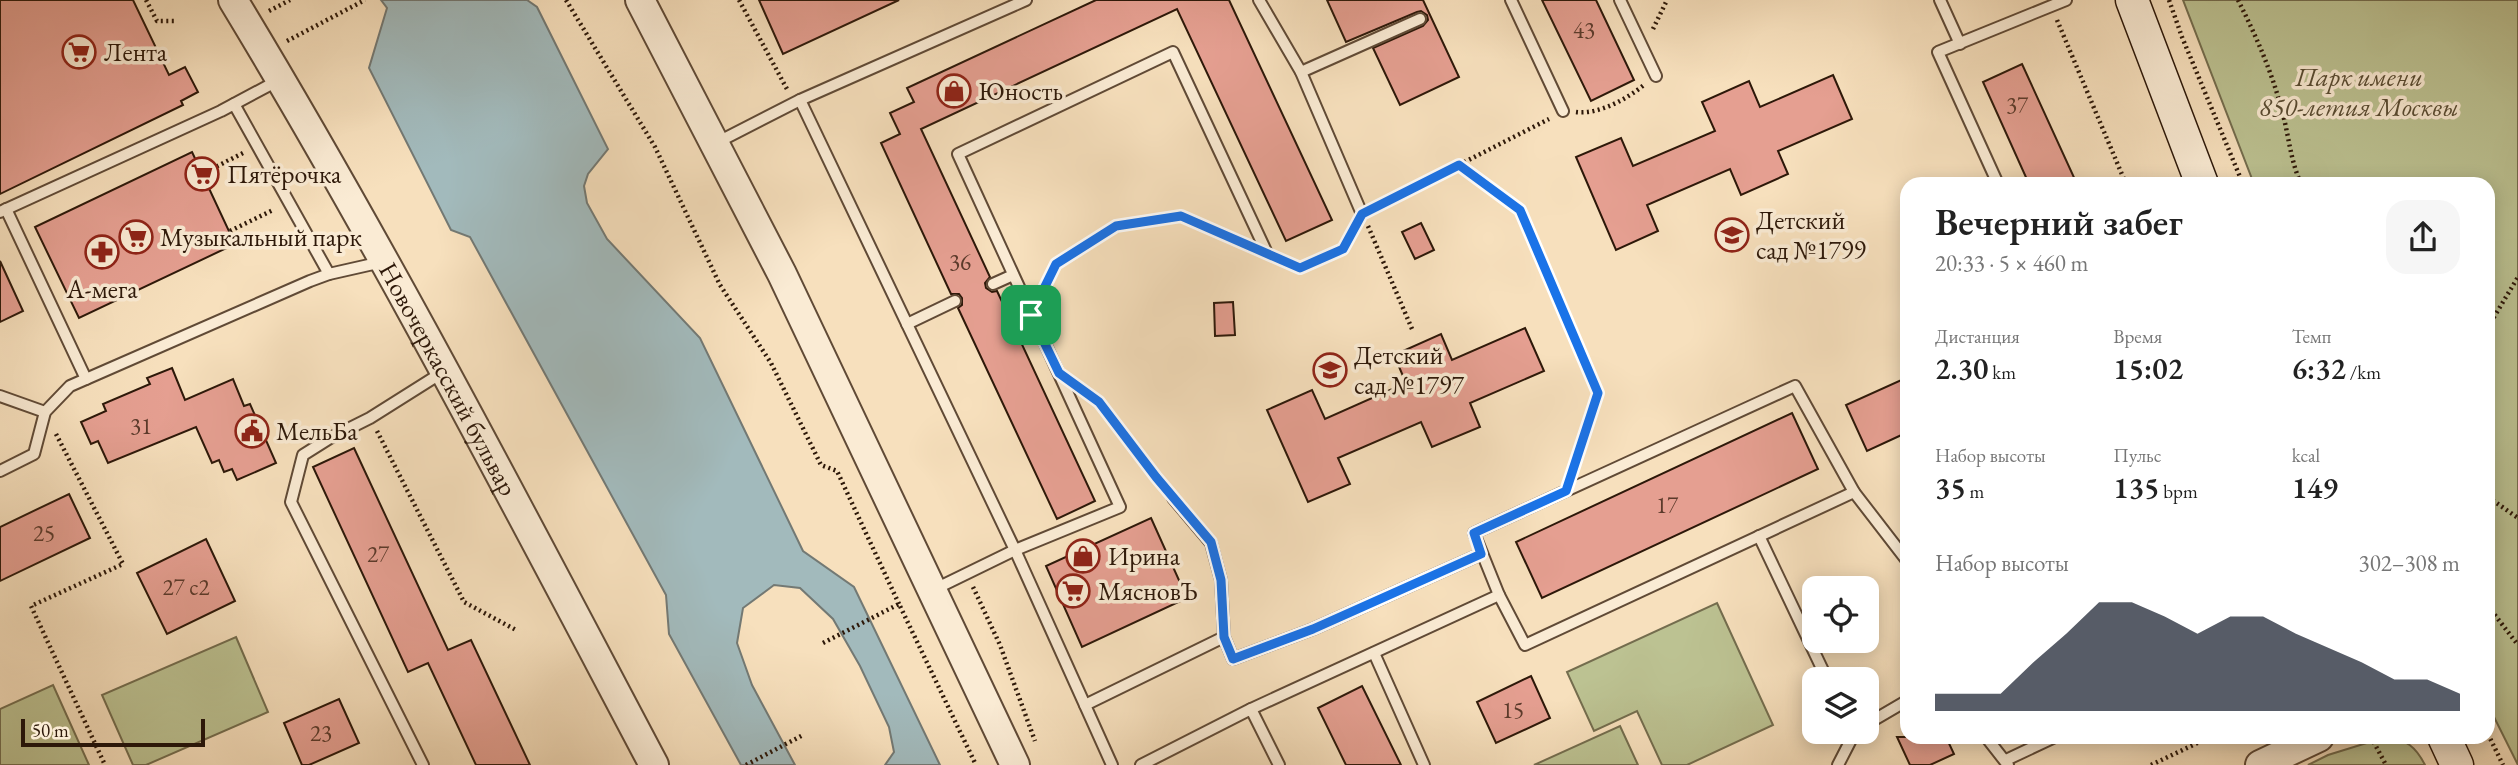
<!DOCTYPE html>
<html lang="ru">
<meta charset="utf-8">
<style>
:root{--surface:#fff;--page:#f6f6f6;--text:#222;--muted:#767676;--accent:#111827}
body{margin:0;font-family:"EB Garamond",serif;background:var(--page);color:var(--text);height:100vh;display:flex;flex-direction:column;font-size:26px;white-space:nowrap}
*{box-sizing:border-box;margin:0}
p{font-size:23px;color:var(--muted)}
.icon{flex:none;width:38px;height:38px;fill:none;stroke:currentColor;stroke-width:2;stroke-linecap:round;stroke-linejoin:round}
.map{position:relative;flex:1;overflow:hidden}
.sheet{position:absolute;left:1900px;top:177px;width:595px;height:567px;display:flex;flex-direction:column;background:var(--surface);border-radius:21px;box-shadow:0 4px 18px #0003}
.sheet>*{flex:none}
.controls{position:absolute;left:1802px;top:576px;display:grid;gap:14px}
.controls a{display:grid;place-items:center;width:77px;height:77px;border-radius:14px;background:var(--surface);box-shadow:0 4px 18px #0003;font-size:35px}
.scale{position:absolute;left:21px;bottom:18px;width:184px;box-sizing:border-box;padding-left:7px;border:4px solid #2d1809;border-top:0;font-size:19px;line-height:24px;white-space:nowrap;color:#2d1809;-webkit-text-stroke:5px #faebd4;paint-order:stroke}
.pin{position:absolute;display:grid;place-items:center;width:60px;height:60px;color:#fff;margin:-30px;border-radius:14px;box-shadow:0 4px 10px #0006}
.round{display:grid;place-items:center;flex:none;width:74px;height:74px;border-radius:21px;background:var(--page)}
.overview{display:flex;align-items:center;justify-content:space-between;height:119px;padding:0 35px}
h1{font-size:38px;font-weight:600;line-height:52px}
.metrics{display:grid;grid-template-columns:repeat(3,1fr);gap:10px;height:119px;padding:7px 35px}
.metrics div{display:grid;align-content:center}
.metrics b{font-size:30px;font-weight:600}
.metrics small{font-size:19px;font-weight:400}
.metrics p{font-size:19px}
.chart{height:196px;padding:14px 35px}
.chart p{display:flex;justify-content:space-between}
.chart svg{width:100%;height:126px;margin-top:7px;fill:var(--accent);opacity:.7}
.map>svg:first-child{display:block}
.green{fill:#bcc292;stroke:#746d4e;stroke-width:2}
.water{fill:#a2babc;stroke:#737974;stroke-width:2}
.building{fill:#e59f91;stroke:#2d1809;stroke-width:2}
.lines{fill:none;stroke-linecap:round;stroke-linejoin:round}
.service-casing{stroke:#604a36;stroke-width:14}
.tertiary-casing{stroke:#604a36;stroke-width:32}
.secondary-casing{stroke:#2d1809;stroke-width:35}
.path{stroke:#2d1809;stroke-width:4.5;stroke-dasharray:2 3.5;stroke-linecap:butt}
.service{stroke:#faebd4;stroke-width:10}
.tertiary{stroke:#faebd4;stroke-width:28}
.secondary{stroke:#faebd4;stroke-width:32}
.route-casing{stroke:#fff;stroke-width:14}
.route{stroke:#1a73e8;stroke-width:9}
.labels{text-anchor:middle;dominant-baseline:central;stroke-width:7;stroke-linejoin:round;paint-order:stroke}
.number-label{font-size:23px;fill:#5b3a2b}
.poi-label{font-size:26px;fill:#2d1809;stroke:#faebd4;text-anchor:start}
.park-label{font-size:26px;font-style:italic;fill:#584b32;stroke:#faebd4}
.street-label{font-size:26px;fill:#2d1809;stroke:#faebd4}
</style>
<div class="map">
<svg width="2518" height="765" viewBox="0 0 2518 765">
<rect width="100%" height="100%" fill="#f7e0bd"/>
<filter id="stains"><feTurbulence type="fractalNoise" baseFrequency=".00286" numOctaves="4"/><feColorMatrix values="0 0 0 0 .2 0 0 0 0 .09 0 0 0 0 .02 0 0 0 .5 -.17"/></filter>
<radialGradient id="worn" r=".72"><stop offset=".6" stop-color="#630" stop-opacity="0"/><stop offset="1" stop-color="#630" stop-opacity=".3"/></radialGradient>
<g class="green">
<path d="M2183,0H2518V765L2489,707L2488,184H2254Z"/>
<path d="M1717,603L1773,725L1687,765H1662L1637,711L1594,731L1567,672Z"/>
<path d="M236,637L268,712L146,765H133L102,695Z"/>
<path d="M53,685L89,765H0V709Z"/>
<path d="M1620,726L1638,765H1534Z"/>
<path d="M2386,737C2406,739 2416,747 2425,765H2308L2328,755Z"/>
</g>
<path class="water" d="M381,0H527L537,7L608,149L588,174L584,186L587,203L607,239L700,338L803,551L854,587L940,765H885L894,752L889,727L860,666L833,619L800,588L774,585L743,608L737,643L752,685L795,765H741L669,634L666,595L470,237L451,230L369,68L387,8Z"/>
<g class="building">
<path d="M0,0H133L169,75L185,67L198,92L181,101L183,105L0,194Z"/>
<path d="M759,0H899L783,54Z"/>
<path d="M1096,0H1229L1332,220L1286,241L1177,9L921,129L990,277L985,283L986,288L992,292L997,291L1095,501L1057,519L958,308L962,305V298L959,294H951L881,143L900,134L890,113L914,102L907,88Z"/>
<path d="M1327,0H1423L1459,77L1400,105L1373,48L1423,26L1428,20L1427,15L1421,11L1417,12L1346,42Z"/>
<path d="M1542,0H1596L1634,80L1591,101Z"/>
<path d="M2022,64L2077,184H2029L1983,82Z"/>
<path d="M1833,75L1852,119L1778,151L1788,174L1741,195L1730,169L1647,205L1658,231L1616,250L1576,157L1621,138L1633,166L1715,131L1702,102L1749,81L1760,107Z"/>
<path d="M192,152L235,244L79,318L35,227Z"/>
<path d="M1421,223L1434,250L1415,259L1402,232Z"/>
<path d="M0,261L23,311L0,322Z"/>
<path d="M1233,302L1235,335L1215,336L1214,303Z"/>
<path d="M1525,328L1544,371L1470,403L1480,427L1432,447L1421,422L1338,458L1350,484L1308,502L1267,410L1312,390L1325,419L1406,383L1394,355L1441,334L1452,360Z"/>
<path d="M172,368L185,400L233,379L244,406L250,404L276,463L237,480L232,469L224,472L219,460L212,463L196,427L108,463L98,441L91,444L81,422L106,411L103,404L150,384L147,378Z"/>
<path d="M1908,377V432L1867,451L1846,405Z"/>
<path d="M1792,413L1818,469L1542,598L1516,542Z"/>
<path d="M354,448L448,650L471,640L530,765H476L428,663L408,672L313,467Z"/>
<path d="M69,494L90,538L0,581V527Z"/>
<path d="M1151,518L1187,598L1082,647L1046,566Z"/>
<path d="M206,539L235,601L167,634L137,573Z"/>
<path d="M1531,676L1550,718L1496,743L1477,702Z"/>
<path d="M1362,686L1401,765H1346L1318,708Z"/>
<path d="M339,699L359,743L309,765H302L284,723Z"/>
<path d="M1897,737H1946L1954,754L1930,765H1910Z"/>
</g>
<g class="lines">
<defs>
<g id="service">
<path d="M1259,0L1301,72L1362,214"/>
<path d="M1511,0L1563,111"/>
<path d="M1620,0L1656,76"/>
<path d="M1940,0L1960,44"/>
<path d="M1301,72L1420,19"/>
<path d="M800,100L1015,550L1112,765"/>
<path d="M234,104L329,274"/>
<path d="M716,143L800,100L1026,0"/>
<path d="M1998,184L1938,52L2066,0"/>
<path d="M6,209L86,379"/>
<path d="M0,212L221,111L279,80"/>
<path d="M993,284L1013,275"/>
<path d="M907,324L955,301"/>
<path d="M0,396L45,412"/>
<path d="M0,471L34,454L45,412L70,386L310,281L329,274L382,262"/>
<path d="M1173,498L1211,543L1221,580L1224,637L1233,659L1313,629L1481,554"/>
<path d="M1759,536L1827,679"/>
<path d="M933,590L1015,550L1120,507L958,154L1173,52L1266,251"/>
<path d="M1499,595L1474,533L1795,386L1854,492"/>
<path d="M1374,653L1424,765"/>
<path d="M1085,705L1224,637"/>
<path d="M1251,709L1499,595L1525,645L1854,492L1908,562"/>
<path d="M1867,724L1908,700"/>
<path d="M1986,737L2008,765"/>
<path d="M2006,760L2055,737"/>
<path d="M423,765L291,502L303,455L330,438L370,418L443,372"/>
<path d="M1141,765L1251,709L1279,765"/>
<path d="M1838,765L1855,732"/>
</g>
<g id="tertiary">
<path id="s1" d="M233,0C384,249 518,508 654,765"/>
<path d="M640,0L782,274L1015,765"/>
<path d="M2260,765L2319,737"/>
</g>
<g id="secondary">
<path d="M2132,0L2202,184"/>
<path d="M2444,737L2457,765"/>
</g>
</defs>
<use href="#service" class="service-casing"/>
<use href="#tertiary" class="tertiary-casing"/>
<use href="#secondary" class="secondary-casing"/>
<g class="path">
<path d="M146,0L157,21H176"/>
<path d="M566,0L655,147L720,285L771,363L821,465L837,471L899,604"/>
<path d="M739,0L788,91"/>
<path d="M2169,0L2182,37L2243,184"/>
<path d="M2238,0C2256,36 2272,72 2282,111C2289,136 2290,159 2301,184"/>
<path d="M269,11L290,0"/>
<path d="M2057,20L2126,184"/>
<path d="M1653,29L1667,0"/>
<path d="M287,41L365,0"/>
<path d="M1576,112C1598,115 1627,99 1644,85"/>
<path d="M1459,165L1520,210L1598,393L1572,471"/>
<path d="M202,174L243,153"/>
<path d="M1376,207L1549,119"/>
<path d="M1368,226L1412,329"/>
<path d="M230,231L273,210"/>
<path d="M1279,258L1300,268L1344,249L1355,227"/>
<path d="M1041,293L1056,264L1116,226L1181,216L1242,241"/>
<path d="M2488,327L2518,277"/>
<path d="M1088,394L1099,402L1164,487"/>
<path d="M377,431L464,602L516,630"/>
<path d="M56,434L123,564L31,606L105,765"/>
<path d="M2488,497L2518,518"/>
<path d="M973,587L1000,645L1035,741"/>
<path d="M2488,606L2518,645"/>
<path d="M823,643L899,604L976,765"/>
<path d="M2488,734L2503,765"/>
<path d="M2371,737L2386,765"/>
<path d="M746,765L803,735"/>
<path d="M2151,765L2210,737"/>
</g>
<use href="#service" class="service"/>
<use href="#tertiary" class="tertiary"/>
<use href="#secondary" class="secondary"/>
</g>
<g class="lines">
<defs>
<path id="route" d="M1459,165L1520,210L1598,393L1566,491L1474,533L1481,554L1313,629L1233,659L1224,637L1221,580L1211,542L1156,477L1099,402L1059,373L1031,315L1056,264L1116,226L1181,216L1300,268L1343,249L1362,214Z"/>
</defs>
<use href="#route" class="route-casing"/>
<use href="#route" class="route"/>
</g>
<defs>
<symbol id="supermarket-ring" viewBox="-11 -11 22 22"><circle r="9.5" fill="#faebd4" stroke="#8f2418" stroke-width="1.5"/><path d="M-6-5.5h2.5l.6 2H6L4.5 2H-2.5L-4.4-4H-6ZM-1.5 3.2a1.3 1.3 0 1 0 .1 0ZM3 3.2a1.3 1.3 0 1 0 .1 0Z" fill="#8f2418"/></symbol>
<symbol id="shop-ring" viewBox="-11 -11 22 22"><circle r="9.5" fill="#faebd4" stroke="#8f2418" stroke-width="1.5"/><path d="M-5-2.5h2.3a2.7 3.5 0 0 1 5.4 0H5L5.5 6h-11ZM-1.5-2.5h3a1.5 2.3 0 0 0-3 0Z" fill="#8f2418"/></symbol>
<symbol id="school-ring" viewBox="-11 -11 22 22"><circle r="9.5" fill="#faebd4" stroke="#8f2418" stroke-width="1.5"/><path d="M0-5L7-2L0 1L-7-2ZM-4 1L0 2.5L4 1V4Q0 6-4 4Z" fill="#8f2418"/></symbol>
<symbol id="pharmacy-ring" viewBox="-11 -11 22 22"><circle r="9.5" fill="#faebd4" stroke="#8f2418" stroke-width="1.5"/><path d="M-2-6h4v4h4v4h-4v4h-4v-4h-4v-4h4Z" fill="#8f2418"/></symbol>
<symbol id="civic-ring" viewBox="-11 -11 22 22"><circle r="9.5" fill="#faebd4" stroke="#8f2418" stroke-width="1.5"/><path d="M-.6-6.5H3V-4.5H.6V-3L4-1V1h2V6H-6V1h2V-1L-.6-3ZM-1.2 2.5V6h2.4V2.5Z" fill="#8f2418"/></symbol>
</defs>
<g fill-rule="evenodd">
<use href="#supermarket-ring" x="60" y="33" width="38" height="38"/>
<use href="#shop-ring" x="935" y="72" width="38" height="38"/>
<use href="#supermarket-ring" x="183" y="155" width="38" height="38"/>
<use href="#school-ring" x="1713" y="216" width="38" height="38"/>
<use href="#supermarket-ring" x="117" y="218" width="38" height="38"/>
<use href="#pharmacy-ring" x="83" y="233" width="38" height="38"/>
<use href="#school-ring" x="1311" y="351" width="38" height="38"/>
<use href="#civic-ring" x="233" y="412" width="38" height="38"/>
<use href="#shop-ring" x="1064" y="537" width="38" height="38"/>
<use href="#supermarket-ring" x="1054" y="572" width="38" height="38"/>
</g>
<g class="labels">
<g class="number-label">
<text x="1584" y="30">43</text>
<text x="2017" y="105">37</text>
<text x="960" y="262">36</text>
<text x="141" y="426">31</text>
<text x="1667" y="505">17</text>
<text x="44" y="533">25</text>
<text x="378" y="554">27</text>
<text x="186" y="587">27 с2</text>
<text x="1513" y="710">15</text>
<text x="321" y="733">23</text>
</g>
<g class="poi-label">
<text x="104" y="52">Лента</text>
<text x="978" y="91">Юность</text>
<text x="227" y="174">Пятёрочка</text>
<text x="1756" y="220">Детский<tspan x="1756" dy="30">сад №1799</tspan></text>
<text x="160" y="237">Музыкальный парк</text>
<text x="102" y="289" text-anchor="middle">А-мега</text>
<text x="1354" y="355">Детский<tspan x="1354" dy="30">сад №1797</tspan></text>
<text x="276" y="431">МельБа</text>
<text x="1108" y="556">Ирина</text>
<text x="1098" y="591">МясновЪ</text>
</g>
<g class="park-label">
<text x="2359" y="77">Парк имени<tspan x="2359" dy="30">850-летия Москвы</tspan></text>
</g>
<g class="street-label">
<text stroke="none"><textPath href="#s1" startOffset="436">Новочеркасский бульвар</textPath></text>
</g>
</g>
<rect width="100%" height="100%" filter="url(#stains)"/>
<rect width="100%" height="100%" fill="url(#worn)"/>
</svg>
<div class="controls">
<a><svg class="icon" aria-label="locate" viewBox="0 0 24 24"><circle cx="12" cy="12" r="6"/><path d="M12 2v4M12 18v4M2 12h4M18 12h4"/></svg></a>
<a><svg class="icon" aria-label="layers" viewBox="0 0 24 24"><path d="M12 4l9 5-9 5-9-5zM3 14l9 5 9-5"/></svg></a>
</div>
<div class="scale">50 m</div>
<div class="pin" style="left:1031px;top:315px;background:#1e9e55"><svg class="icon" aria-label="arrive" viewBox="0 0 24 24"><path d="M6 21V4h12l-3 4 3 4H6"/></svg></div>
<section class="sheet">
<div class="overview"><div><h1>Вечерний забег</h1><p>20:33 · 5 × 460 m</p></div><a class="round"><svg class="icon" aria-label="share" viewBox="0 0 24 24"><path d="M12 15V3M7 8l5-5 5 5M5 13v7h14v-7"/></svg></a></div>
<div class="metrics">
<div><p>Дистанция</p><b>2.30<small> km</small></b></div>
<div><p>Время</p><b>15:02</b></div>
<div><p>Темп</p><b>6:32<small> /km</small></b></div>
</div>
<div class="metrics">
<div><p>Набор высоты</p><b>35<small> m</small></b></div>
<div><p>Пульс</p><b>135<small> bpm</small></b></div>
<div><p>kcal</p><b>149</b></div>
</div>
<div class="chart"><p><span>Набор высоты</span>302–308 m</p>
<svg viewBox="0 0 160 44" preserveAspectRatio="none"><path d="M0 44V38L10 38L20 38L30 27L40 17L50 6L60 6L70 11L80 17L90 11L100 11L110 17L120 22L130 27L140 33L150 33L160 38V44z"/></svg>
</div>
</section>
</div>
